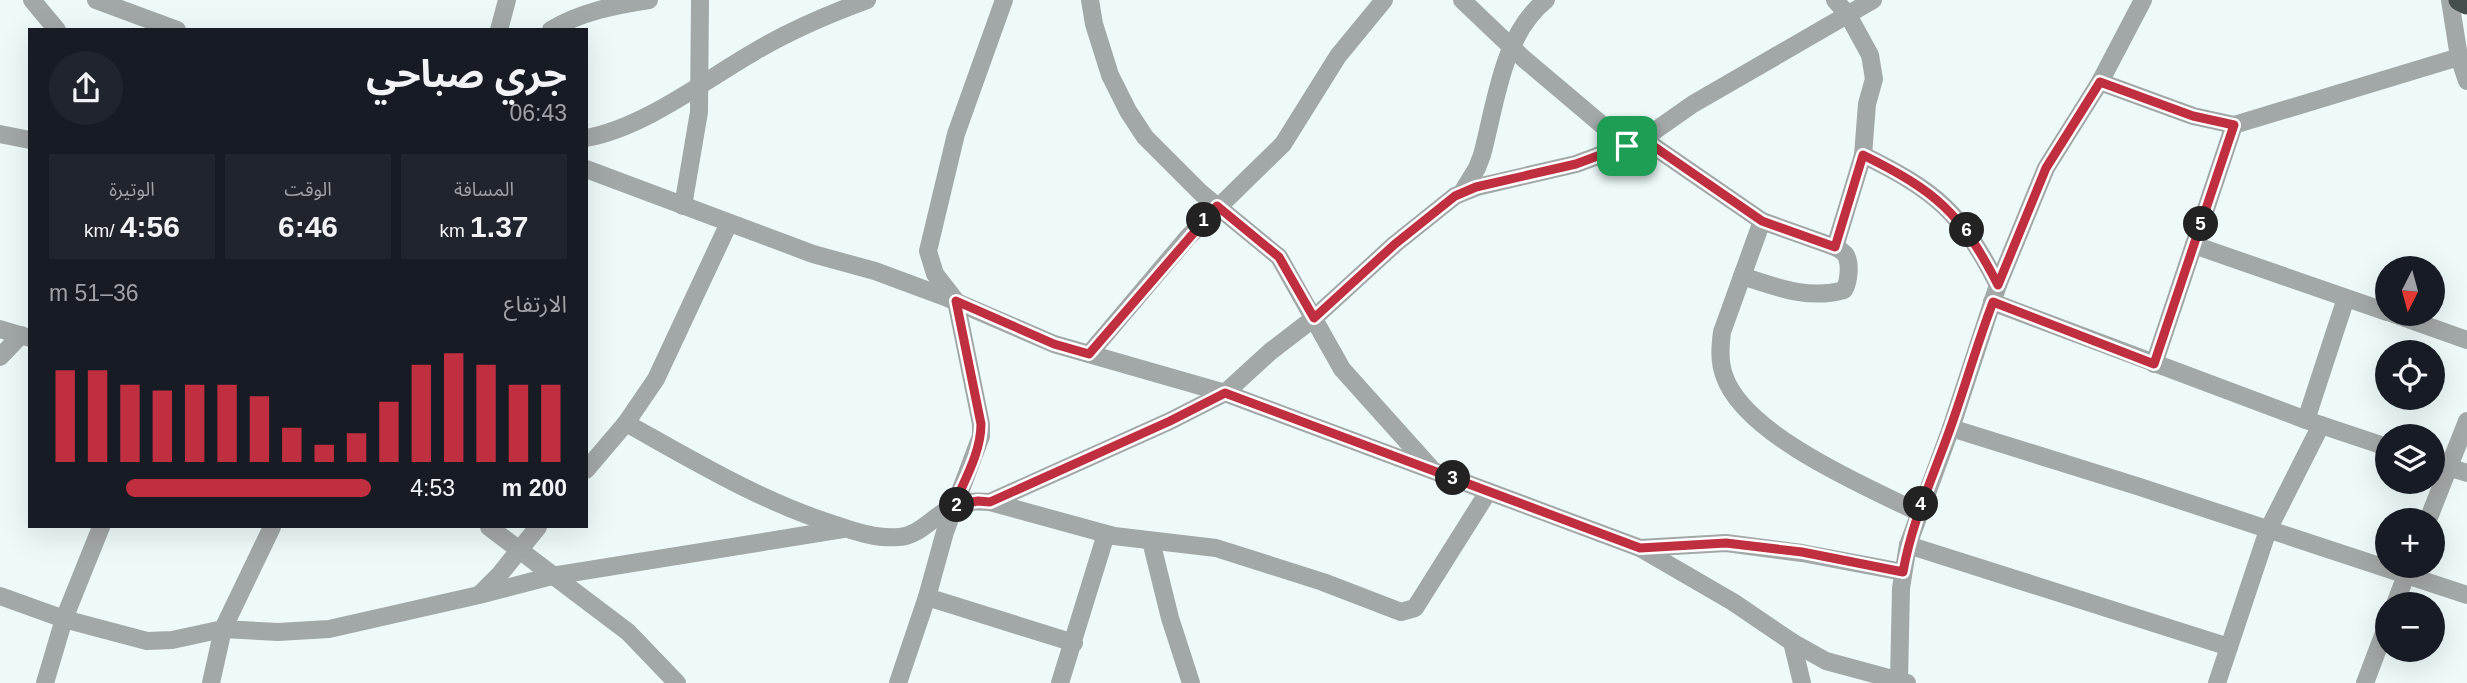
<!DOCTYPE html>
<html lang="ar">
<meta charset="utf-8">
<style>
:root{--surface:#171b24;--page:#20242c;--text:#f1f3f6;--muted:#9ea1a6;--accent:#bf2f3f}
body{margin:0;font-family:Helvetica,"Noto Sans Arabic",sans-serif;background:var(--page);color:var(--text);direction:rtl;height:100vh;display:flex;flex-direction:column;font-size:26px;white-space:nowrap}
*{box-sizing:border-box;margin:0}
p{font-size:23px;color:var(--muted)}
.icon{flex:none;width:38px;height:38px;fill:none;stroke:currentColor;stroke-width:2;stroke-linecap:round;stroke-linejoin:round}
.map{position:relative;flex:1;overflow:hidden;direction:ltr}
.details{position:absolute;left:28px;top:28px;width:560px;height:500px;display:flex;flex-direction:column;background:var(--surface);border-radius:0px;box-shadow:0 7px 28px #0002;direction:rtl}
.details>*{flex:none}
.needle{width:46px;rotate:186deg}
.buttons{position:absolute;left:2375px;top:256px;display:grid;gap:14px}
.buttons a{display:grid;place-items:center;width:70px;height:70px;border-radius:50%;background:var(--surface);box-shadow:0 7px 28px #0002;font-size:35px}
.pin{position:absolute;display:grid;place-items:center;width:60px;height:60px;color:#fff;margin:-30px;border-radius:14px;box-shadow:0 4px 10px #0006}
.km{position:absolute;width:35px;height:35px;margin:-18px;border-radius:50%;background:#222;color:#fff;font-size:19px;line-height:35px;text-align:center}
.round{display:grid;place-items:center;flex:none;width:74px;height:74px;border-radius:37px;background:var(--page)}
.overview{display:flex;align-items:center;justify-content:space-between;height:119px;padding:0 21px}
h1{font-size:38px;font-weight:700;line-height:52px}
.stats{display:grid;grid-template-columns:repeat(3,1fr);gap:10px;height:119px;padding:7px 21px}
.stats div{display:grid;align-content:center;border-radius:0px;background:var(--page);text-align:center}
.stats b{font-size:30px;font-weight:700}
.stats small{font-size:19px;font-weight:400}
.stats p{font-size:19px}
.chart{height:196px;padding:14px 21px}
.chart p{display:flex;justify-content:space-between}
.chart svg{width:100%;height:126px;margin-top:7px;stroke:var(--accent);stroke-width:6}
ul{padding:0 21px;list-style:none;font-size:23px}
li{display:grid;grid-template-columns:112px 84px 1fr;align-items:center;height:52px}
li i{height:18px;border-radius:9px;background:var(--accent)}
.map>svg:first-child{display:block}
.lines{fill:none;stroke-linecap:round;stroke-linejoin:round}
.minor{stroke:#a2a7a7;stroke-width:18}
.highway{stroke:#454e4e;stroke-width:21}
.route-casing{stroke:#fff;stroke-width:14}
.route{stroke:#bf2f3f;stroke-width:9}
</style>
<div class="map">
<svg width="2467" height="683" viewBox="0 0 2467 683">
<rect width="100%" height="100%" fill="#eefafa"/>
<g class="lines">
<g class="minor">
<path d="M32,0L57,30"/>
<path d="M96,0L177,30"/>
<path d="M1090,0L1094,24L1110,75L1128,111L1145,137L1201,193L1279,257L1342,369L1430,467"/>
<path d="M1462,0L1524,59L1627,146"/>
<path d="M2450,0L2459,57L2467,81"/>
<path d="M499,30L507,0"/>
<path d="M551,30C580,12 616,5 649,0"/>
<path d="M2100,82L2193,116L2234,125L2459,57"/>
<path d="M0,134L30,140"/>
<path d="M586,138C643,128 704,81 754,52C789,31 829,14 867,0"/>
<path d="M1643,139L1762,221L1835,247C1837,248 1843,252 1845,254C1851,262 1849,282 1844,290C1808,300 1776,287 1742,276"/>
<path d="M1863,155C1936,191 1961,212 1998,285"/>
<path d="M586,169L813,254L875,271L945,297L1054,344L1225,393L1640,548L1733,602L1792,642L1826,661L1907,683"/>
<path d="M1463,191L1477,168L1482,155C1496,103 1502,35 1546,0"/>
<path d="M683,206L699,112L700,0"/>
<path d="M1762,221L1722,332C1720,347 1719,361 1724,375C1743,434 1864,486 1918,512"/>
<path d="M2194,245L2387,312"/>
<path d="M1835,247L1863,155L1867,104L1874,79L1870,55L1848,15L1835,0"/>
<path d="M1992,302L2306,420L2387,447"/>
<path d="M2391,313L2467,340"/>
<path d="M0,329L30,338"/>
<path d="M1089,354L1188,237L1283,144L1338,56L1384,0"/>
<path d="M0,357L21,335"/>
<path d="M2154,364L2234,125"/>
<path d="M2306,420L2346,298"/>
<path d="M626,423C694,461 762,502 836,525C856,532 878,539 899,537C920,536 935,514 954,506C964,501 979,501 990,502L1114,536L1216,548L1323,582L1401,612L1415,608L1488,492"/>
<path d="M1951,428L2140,487L2467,595"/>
<path d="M2432,462L2467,473"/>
<path d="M586,470L626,423L656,379L729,223"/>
<path d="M990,502L1170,421L1225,393L1271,351L1314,318L1395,244L1455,196L1477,187L1576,164L1643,139L1693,104L1873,0"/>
<path d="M2428,520L2467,421"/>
<path d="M489,527L628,632L677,683"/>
<path d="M1151,541L1170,618L1191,683"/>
<path d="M1908,545L2229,647"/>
<path d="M1640,548L1726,543L1802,553L1903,572"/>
<path d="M481,593L500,574L538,527"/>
<path d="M0,596L64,619L147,641L172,640L223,629L272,527"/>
<path d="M927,597L1074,643"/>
<path d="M2395,604L2410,565"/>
<path d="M1792,642L1802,683"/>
<path d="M1899,681L1901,588L1908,545L1951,428L1998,285L2046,168L2100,82L2143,0"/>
<path d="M45,683L64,619L101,527"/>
<path d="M211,683L223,629L278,632L329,629L479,595L552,576L843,529"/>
<path d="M898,683L927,597L945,532L981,436V424L956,301L935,274L928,251L956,134L1004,0"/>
<path d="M1060,683L1106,534"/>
<path d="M2217,683L2268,530L2321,425"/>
<path d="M2365,683L2387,625"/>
</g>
<path class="highway" d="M2459,0L2467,4"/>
</g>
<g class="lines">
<defs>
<path id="route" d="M2100,82L2193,116L2234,125L2154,364L1993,302C1977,344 1965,387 1950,429C1933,477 1912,521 1903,572L1802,552L1726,543L1640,548L1225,393L1170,421L990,502L978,501L954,505C965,479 981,452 981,424L956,301L1054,344L1089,354L1217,206L1279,257L1314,318L1395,244L1455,196L1476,187L1576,164L1643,139L1762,221L1835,247L1863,155C1936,191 1961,213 1998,285L2046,168Z"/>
</defs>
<use href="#route" class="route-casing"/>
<use href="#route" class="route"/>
</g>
</svg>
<div class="buttons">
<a><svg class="needle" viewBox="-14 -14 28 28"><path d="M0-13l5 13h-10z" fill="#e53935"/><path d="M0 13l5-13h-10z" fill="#9ea1a6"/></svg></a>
<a><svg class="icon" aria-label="locate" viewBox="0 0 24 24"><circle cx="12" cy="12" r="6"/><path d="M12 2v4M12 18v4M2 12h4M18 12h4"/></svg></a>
<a><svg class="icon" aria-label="layers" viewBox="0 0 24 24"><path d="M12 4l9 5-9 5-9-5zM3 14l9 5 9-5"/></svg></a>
<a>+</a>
<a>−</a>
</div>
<div class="pin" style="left:1627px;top:146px;background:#1e9e55"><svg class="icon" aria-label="arrive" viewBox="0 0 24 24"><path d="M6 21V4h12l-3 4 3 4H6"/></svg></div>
<b class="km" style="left:1204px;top:220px">1</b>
<b class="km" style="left:957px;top:505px">2</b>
<b class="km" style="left:1453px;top:478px">3</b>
<b class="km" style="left:1921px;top:504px">4</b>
<b class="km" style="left:2201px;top:224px">5</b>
<b class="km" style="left:1967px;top:230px">6</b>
<section class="details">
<div class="overview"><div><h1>جري صباحي</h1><p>06:43</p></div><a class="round"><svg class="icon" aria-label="share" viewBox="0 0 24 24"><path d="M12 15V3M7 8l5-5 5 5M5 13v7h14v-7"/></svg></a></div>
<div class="stats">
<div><p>المسافة</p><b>1.37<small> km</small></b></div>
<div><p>الوقت</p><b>6:46</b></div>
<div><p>الوتيرة</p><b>4:56<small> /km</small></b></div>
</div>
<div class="chart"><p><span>الارتفاع</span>36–51 m</p>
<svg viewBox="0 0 160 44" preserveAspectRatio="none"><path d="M5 44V12M15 44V12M25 44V17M35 44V19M45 44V17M55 44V17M65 44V21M75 44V32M85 44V38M95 44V34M105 44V23M115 44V10M125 44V6M135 44V10M145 44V17M155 44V17"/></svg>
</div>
<ul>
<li><b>200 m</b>4:53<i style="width:76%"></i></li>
</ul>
</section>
</div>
